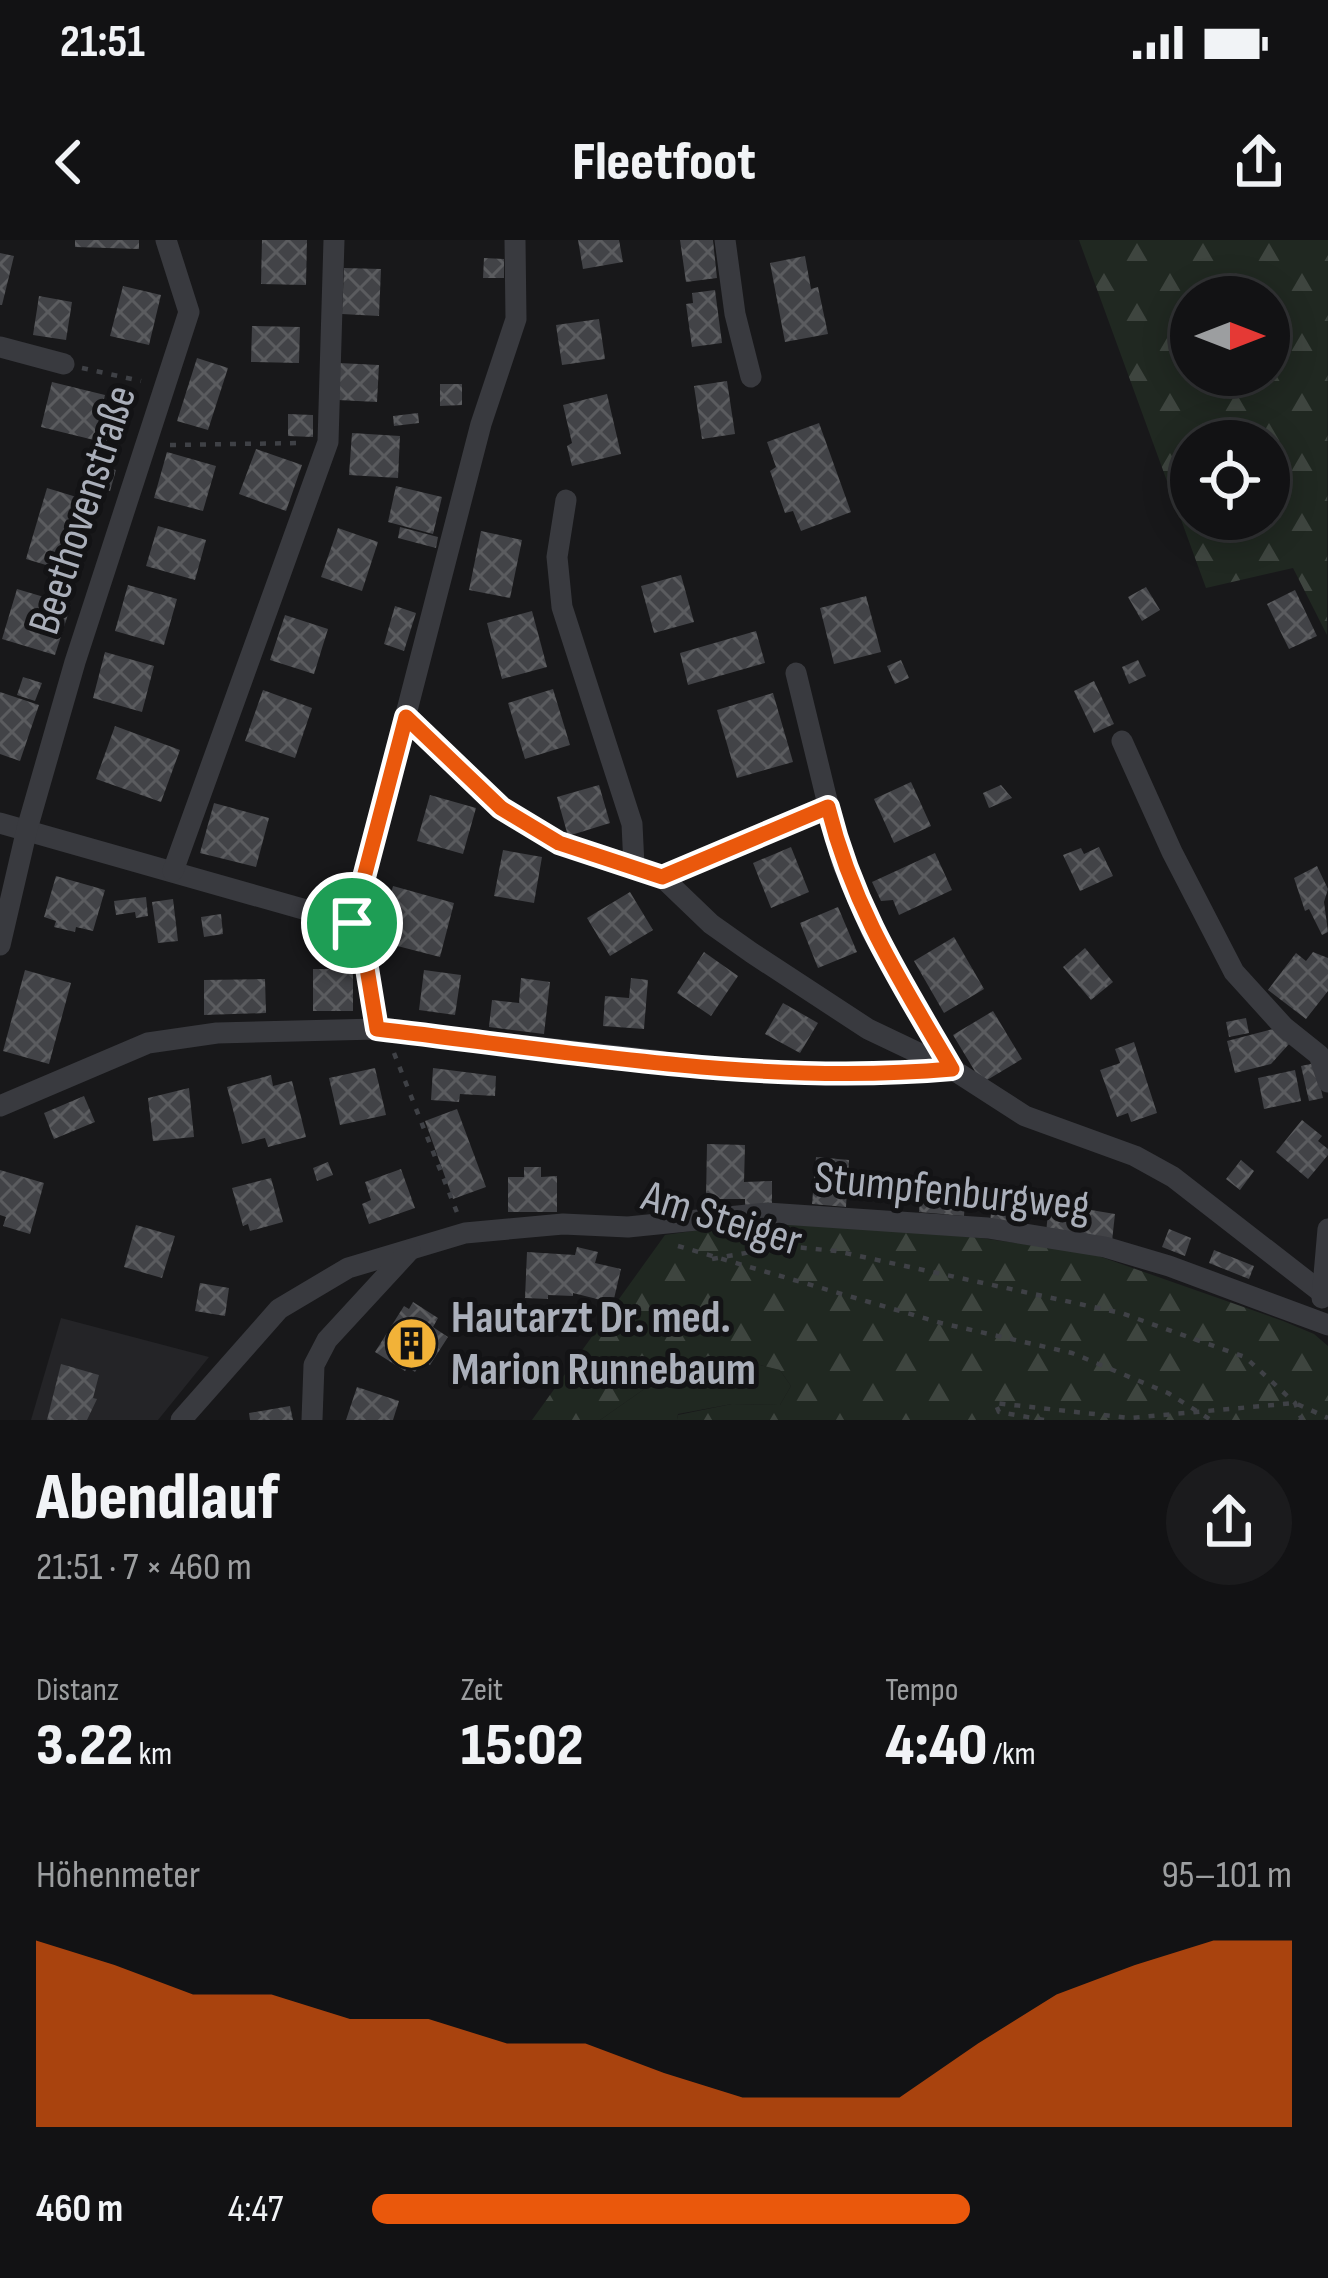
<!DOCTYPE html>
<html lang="de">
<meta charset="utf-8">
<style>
:root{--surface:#121214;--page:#1b1b1d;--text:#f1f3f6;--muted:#9c9ea0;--line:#313234;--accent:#ea580c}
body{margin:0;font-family:"Sofia Sans Condensed",sans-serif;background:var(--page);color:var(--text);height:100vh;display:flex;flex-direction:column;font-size:45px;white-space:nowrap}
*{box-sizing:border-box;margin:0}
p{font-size:39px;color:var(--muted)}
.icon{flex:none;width:66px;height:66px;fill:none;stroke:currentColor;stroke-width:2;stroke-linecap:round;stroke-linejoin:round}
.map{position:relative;height:1180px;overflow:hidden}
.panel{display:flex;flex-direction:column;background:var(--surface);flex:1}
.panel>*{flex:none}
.needle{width:78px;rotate:90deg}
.buttons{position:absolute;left:1170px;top:36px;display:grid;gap:24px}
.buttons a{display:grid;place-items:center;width:120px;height:120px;border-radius:50%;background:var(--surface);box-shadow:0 6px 30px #0003,0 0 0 3px var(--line);font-size:60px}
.pin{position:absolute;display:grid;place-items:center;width:102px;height:102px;color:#fff;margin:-51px;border:6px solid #fff;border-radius:50%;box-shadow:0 3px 12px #0007}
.round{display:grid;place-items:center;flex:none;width:126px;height:126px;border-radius:63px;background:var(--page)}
.summary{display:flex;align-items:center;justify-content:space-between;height:204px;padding:0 36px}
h1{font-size:66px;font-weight:800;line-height:90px}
.stats{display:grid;grid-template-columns:repeat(3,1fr);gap:18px;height:204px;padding:12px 36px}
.stats div{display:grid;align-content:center}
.stats b{font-size:60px;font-weight:800}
.stats small{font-size:33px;font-weight:400}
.stats p{font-size:33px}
.chart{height:336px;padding:24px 36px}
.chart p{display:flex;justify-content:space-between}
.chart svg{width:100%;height:216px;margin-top:12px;fill:var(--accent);opacity:.7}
ul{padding:0 36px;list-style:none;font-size:39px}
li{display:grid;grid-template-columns:192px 144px 1fr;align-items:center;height:90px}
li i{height:30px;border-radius:15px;background:var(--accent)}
.status{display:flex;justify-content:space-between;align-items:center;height:84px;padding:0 60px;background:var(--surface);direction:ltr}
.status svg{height:33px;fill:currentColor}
header{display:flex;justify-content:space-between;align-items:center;height:156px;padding:0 36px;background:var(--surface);font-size:54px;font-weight:800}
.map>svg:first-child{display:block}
.built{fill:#242427}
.grass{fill:#202821}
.forest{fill:url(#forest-firs);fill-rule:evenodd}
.building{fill:url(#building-cross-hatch)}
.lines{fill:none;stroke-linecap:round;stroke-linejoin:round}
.path{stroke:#3f4146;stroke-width:4.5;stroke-dasharray:6 9;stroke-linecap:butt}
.street{stroke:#393a3f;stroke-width:21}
.route-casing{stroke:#fff;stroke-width:24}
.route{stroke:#ea580c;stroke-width:15}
.labels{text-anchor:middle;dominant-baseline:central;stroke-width:10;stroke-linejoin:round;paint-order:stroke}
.street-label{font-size:45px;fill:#aaafba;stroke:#131315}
.poi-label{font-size:45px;font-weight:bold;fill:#aaafba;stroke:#131315;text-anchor:start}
</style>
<div class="status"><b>21:51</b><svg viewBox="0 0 49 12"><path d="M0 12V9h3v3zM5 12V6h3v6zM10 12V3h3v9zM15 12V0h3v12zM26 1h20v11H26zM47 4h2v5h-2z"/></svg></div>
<header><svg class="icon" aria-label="back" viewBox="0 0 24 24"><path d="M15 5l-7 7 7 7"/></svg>Fleetfoot<svg class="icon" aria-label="share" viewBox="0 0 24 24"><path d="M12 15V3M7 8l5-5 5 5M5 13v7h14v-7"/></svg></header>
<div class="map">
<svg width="1328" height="1180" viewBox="0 0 1328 1180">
<defs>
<pattern id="forest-firs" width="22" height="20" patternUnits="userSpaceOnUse" patternTransform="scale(3)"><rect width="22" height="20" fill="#202821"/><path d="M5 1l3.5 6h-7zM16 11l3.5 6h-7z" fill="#3e453f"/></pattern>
<pattern id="building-cross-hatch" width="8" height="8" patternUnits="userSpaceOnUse" patternTransform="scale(3)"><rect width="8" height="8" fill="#424347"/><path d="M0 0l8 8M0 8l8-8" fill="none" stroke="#5b5c5f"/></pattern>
</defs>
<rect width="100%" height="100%" fill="#18181a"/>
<path class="built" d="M61,1078L209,1117L158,1180H31Z"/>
<path class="grass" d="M737,1119L780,1130L791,1146L780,1165L732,1164L678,1174L677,1180H600L674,1128Z"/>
<g class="forest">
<path d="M1079,0H1328L1327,395L1293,328L1206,348ZM1191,57H1269V135H1191ZM1191,201H1269V279H1191Z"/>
<path d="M797,982L944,993L1090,1013L1283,1081L1314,1094L1328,1106V1180H677L678,1175L732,1164L780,1165L791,1146L780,1130L737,1119L674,1128L600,1180H532L665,995L748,983Z"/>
</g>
<g class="building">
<path d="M75,0H139V9L75,7Z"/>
<path d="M262,0H307L306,45L261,44Z"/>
<path d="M578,0H619L623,22L583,29Z"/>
<path d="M680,0H713L717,38L686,42Z"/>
<path d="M0,13L14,16L2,65H0Z"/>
<path d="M805,16L811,49L818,47L828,94L785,102L770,23Z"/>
<path d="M484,18L504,19V38H483Z"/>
<path d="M344,28L381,29L379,76L342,74Z"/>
<path d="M123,46L161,55L149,105L110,96Z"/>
<path d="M715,50L722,103L692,107L686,64L693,63L692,53Z"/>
<path d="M39,56L72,62L66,100L33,95Z"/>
<path d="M599,79L605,119L562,125L556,85Z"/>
<path d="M252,86L300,87L299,123L251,122Z"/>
<path d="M197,118L228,128L208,190L177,181Z"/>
<path d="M339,123L379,125L377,162L338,160Z"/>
<path d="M727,141L735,194L702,199L694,146Z"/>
<path d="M52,142L105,155L94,200L41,187Z"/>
<path d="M440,144H462V165L440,166Z"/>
<path d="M607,154L621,214L572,226L567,206L572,203L563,165Z"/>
<path d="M418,173L419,183L394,186L393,176Z"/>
<path d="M288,174L313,175V197L288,196Z"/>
<path d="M102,183L122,187L119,205L99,201Z"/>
<path d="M819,183L851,272L801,291L793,271L785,273L770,231L776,227L767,202Z"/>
<path d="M352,193L400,196L398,238L349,235Z"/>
<path d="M256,209L302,225L286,271L239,254Z"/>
<path d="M167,212L216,226L203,271L154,258Z"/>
<path d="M97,224L116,230L110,251L92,245Z"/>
<path d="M396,246L442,257L433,294L388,282Z"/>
<path d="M47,248L96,263L76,334L26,319Z"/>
<path d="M158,286L206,300L195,340L146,326Z"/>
<path d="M400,287L438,297L436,308L398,298Z"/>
<path d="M338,288L378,302L362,351L321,337Z"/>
<path d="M481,291L522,300L510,358L469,350Z"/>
<path d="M681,335L694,382L654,393L641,346Z"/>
<path d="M128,345L177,359L164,405L115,391Z"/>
<path d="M1146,347L1160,370L1142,381L1128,357Z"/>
<path d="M17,349L71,365L55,415L2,399Z"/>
<path d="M1295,350L1317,396L1289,409L1267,364Z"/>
<path d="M866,356L881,412L834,424L820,368Z"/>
<path d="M395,366L416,373L404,411L384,404Z"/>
<path d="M532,371L547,427L502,439L487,383Z"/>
<path d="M285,375L328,389L314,434L270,420Z"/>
<path d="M756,391L765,423L688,445L680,413Z"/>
<path d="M105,412L154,426L142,472L93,458Z"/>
<path d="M901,420L909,438L895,444L887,426Z"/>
<path d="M1138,420L1146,436L1129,444L1122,427Z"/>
<path d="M23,437L42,443L35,461L17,455Z"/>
<path d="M1094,441L1114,484L1094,493L1074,451Z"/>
<path d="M553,449L570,505L525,519L508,463Z"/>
<path d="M263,450L312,468L295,518L245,501Z"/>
<path d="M0,452L39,465L20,521L0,514Z"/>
<path d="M773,453L793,522L737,538L717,470Z"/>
<path d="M115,486L180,510L161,562L96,539Z"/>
<path d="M911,542L931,586L894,603L874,559Z"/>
<path d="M599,545L610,583L568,596L557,557Z"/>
<path d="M1001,545L1012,558L989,568L983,553Z"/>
<path d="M430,555L476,568L463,614L417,601Z"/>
<path d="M214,563L269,578L256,627L200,613Z"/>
<path d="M791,607L809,652L771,668L753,623Z"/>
<path d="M1099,607L1113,636L1080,651L1063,615L1081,608L1084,614Z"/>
<path d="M503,610L542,617L534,663L494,656Z"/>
<path d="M935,613L952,650L899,675L893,660L881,661L872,642Z"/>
<path d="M1317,626L1328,649L1324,662L1328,692L1322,695L1309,669L1305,671L1294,638Z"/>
<path d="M56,636L105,650L93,691L76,687L75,692L54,687L56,681L44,677Z"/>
<path d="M393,646L454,663L440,717L378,701Z"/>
<path d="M630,652L653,690L610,716L587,678Z"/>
<path d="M146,657L148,676L136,678L135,672L116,675L114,661Z"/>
<path d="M173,659L178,701L158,703L152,662Z"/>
<path d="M838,667L857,712L818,728L800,683Z"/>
<path d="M221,674L223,694L204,697L201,677Z"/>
<path d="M954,697L984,749L944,773L914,721Z"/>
<path d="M1085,708L1113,742L1091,760L1063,727Z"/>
<path d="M704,712L738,736L711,776L677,753Z"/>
<path d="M1313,712L1328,718V751L1306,779L1268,750L1296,713L1306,721Z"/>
<rect x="313" y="729" width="40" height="42"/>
<path d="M25,730L71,743L49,824L3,811Z"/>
<path d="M424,730L461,735L455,775L419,770Z"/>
<path d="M521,738L550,742L544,794L489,787L492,760L519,763Z"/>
<path d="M631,738L648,740L644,789L603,786L605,756L629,758Z"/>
<path d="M265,739L266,773L204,775V740Z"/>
<path d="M783,763L818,783L800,813L765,794Z"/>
<path d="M993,771L1022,819L982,843L953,795Z"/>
<path d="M1246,778L1249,793L1229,797L1226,782Z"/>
<path d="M1273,789L1289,804L1271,824L1235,833L1227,801Z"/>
<path d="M1134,802L1157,873L1131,882L1128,873L1117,877L1100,830L1120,823L1115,809Z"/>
<path d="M1315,823L1323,858L1309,861L1301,826Z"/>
<path d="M375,828L386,875L340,885L329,838Z"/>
<path d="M433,828L496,836L495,856L460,854L459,862L431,860Z"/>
<path d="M1295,830L1301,861L1264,869L1258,838Z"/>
<path d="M271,835L273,846L292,841L306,897L268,907L265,898L242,904L227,847Z"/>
<path d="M189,848L194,897L153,901L148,858Z"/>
<path d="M84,856L95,882L54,899L44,873Z"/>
<path d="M457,869L486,947L453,959L425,881Z"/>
<path d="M1302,880L1322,896L1318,901L1328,909V915L1308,939L1276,912Z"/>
<path d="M707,904L745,905L744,942L772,941V968L745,969V959H706Z"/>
<path d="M816,917L849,920L846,967L812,964Z"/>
<path d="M1241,920L1254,931L1240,950L1226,939Z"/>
<path d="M328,922L333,935L317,941L313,928Z"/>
<path d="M524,927H541V937L557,936V972H508V937H524Z"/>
<path d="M401,929L415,968L369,984L362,964L371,960L365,942Z"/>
<path d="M0,930L44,943L30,994L3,986L6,977L0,975Z"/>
<path d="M271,938L283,982L250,991L248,984L243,986L232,948Z"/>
<path d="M921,944L966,946L964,976L919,972Z"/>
<path d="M993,952L1028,956L1024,987L990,983Z"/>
<path d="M1049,963L1115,974L1112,1001L1046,993Z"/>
<path d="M136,985L175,996L162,1038L124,1027Z"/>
<path d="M1169,989L1191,998L1185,1016L1162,1007Z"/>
<path d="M577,1007L598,1012L595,1023L621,1029L613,1063L573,1053V1056L548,1055V1059L525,1058L527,1012L575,1015Z"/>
<path d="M1214,1010L1254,1026L1249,1039L1209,1023Z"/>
<path d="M200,1043L229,1048L225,1076L195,1071Z"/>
<path d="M413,1062L438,1078L433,1087L448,1097L430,1125L423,1120L415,1132L408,1127L405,1131L375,1112L404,1066L409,1069Z"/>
<path d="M61,1124L99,1135L93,1158L97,1159L87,1180H47Z"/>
<path d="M357,1147L399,1161L393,1180H346Z"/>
<path d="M290,1166L293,1180H250L249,1173Z"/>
</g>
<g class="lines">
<g class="path">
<path d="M82,128L141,141"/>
<path d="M170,205L302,203"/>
<path d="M684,628L806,576"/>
<path d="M394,813L458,975"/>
<path d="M684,823L824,835L906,833"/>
<path d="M678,1006L941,1083L1072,1113L1168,1153L1211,1180"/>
<path d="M712,1019L784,1006L836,1011L1121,1073L1245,1117L1295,1163L1302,1180"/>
<path d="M1044,1180L999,1172L995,1163L1130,1178L1295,1163L1328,1178"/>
</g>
<g class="street">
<path d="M725,0L735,74L751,137"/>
<path d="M0,107L64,124"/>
<path d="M566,260L557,317L562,367L632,584L634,626"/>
<path d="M796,433L842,622L872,692L952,829"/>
<path d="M406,477L501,568L559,603L662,637L711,684L752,713L868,789L952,829L1025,876L1135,916L1173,937L1321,1052"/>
<path d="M1122,501L1172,612L1234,732L1284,787L1319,815L1328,842"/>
<path d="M0,583L352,683"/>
<path d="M173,631L328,202L334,0"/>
<path d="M352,683L481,184L516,79L515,0"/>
<path d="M352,683L363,704L377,789"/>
<path d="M0,705L27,589L75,422L189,72L166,0"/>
<path d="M0,866L148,803L217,793L377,789L661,821"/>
<path d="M1322,1058L1328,989"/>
<path d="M181,1180L279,1069L348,1028L465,993L563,984L628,987L767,973L988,988L1105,1007L1169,1026L1328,1085"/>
<path d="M312,1180L314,1125L327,1100L410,1010"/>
</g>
</g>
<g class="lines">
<defs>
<path id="route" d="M406,477L501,568L559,603L662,637L828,567C853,668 900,740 952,829C761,846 567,811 377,789L363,704L352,683Z"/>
</defs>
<use href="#route" class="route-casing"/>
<use href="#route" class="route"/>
</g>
<defs>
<symbol id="building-disc" viewBox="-11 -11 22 22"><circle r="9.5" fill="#f2b238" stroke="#131315"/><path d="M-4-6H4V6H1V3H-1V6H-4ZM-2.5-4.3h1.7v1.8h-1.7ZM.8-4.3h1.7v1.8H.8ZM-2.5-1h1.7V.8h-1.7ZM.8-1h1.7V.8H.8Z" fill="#111"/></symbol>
</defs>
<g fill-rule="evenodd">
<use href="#building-disc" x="382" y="1074" width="59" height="59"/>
</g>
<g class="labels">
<g class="street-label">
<text transform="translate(83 270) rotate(-72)">Beethovenstraße</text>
<text transform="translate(952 952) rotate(6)">Stumpfenburgweg</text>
<text transform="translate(722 979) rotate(17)">Am Steiger</text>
</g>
<g class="poi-label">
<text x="451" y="1078">Hautarzt Dr. med.<tspan x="451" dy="52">Marion Runnebaum</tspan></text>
</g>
</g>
</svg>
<div class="buttons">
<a><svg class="needle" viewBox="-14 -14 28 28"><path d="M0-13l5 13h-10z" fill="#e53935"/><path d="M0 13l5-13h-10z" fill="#9c9ea0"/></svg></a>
<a><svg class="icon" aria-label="locate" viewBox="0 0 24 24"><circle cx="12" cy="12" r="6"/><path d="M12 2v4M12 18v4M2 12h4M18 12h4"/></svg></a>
</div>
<div class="pin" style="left:352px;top:683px;background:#1e9e55"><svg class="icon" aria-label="arrive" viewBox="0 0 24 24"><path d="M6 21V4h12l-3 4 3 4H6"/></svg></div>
</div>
<section class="panel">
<div class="summary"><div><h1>Abendlauf</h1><p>21:51 · 7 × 460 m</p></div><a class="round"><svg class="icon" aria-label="share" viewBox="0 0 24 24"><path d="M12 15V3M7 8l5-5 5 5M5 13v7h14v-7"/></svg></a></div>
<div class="stats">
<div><p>Distanz</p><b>3.22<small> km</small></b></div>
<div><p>Zeit</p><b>15:02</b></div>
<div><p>Tempo</p><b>4:40<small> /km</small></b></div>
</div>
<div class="chart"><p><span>Höhenmeter</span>95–101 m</p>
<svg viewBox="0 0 160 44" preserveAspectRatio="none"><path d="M0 44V6L10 11L20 17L30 17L40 22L50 22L60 27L70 27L80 33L90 38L100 38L110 38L120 27L130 17L140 11L150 6L160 6V44z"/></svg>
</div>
<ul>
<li><b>460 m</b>4:47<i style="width:65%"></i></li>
</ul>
</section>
